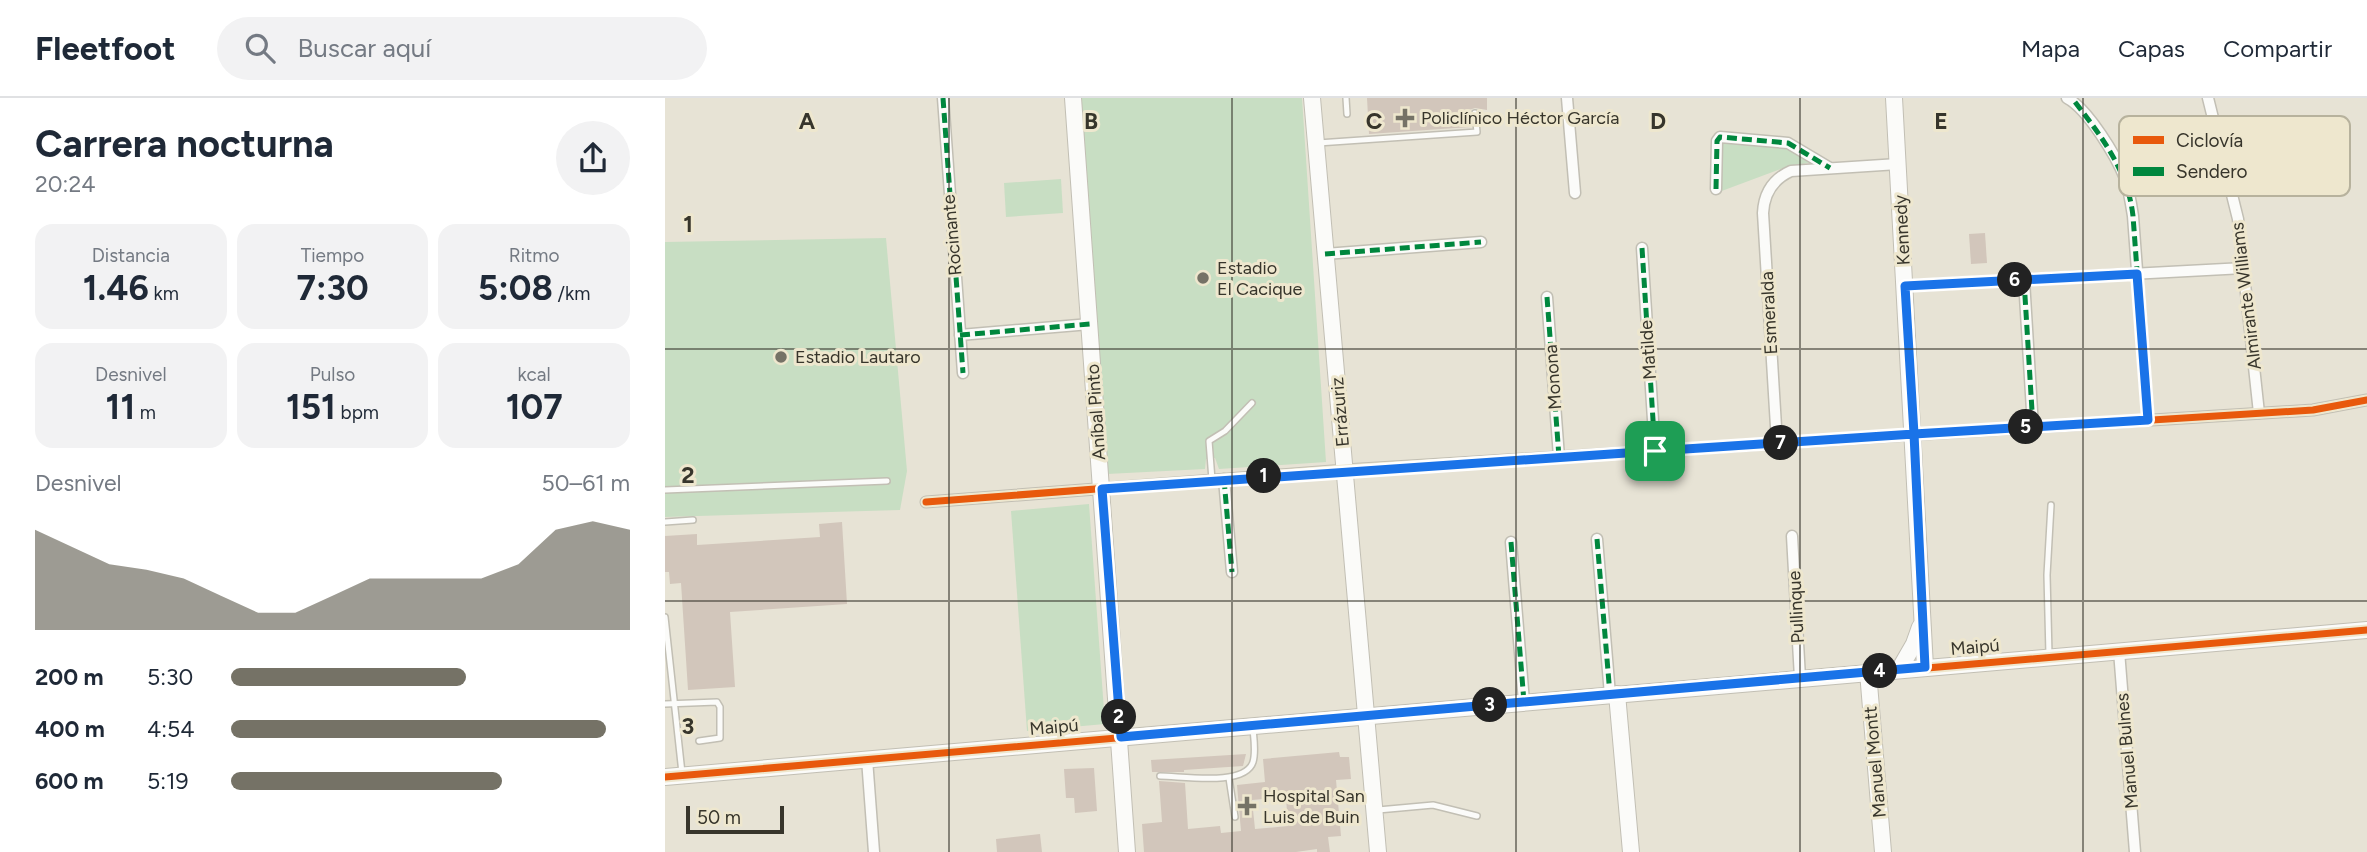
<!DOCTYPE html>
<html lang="es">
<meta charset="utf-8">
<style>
:root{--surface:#fff;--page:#f2f2f3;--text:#1f2937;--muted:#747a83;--line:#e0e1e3;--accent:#757266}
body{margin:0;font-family:Figtree,sans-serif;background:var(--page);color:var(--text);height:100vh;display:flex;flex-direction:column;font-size:26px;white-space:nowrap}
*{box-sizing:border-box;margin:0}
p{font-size:23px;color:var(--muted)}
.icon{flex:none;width:38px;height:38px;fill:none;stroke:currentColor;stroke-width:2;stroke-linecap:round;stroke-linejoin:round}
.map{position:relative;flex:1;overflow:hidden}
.side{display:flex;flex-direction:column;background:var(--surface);width:665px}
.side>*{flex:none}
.scale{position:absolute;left:21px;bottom:18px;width:98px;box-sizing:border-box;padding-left:7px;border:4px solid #37352b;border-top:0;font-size:19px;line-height:24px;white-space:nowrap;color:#37352b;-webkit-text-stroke:5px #eee7ce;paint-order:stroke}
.pin{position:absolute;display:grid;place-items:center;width:60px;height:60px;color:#fff;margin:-30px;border-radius:14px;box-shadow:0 4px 10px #0006}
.km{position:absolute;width:35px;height:35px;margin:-18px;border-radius:50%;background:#222;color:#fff;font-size:19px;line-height:35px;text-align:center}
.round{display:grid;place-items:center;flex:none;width:74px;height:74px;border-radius:37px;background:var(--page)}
.summary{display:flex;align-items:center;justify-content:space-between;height:119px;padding:0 35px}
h1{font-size:38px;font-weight:700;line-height:52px}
.figures{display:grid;grid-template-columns:repeat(3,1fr);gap:10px;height:119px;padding:7px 35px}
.figures div{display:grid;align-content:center;border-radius:18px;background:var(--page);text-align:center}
.figures b{font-size:35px;font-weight:700}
.figures small{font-size:19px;font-weight:400}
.figures p{font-size:19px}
.chart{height:196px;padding:14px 35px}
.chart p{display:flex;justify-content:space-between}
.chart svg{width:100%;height:126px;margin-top:7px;fill:var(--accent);opacity:.7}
ul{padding:0 35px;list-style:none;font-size:23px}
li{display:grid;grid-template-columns:112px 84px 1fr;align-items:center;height:52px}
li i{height:18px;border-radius:9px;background:var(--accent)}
header{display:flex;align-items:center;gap:42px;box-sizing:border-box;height:98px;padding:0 35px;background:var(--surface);border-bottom:2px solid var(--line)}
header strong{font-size:33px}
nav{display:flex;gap:38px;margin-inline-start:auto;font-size:24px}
.search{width:490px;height:63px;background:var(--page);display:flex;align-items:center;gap:18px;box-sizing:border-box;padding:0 24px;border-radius:38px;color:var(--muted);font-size:26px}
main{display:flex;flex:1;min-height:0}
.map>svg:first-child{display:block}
.green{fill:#c8dec3}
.building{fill:#d2c6bb;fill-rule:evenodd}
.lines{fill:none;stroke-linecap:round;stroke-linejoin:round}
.lane-casing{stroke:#c2bfb4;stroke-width:8}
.street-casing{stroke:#c2bfb4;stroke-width:13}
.secondary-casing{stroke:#c2bfb4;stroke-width:18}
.lane{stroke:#fbfbf9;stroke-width:5}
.street{stroke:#fbfbf9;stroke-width:10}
.secondary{stroke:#fbfbf9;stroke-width:16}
.quiet{stroke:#00873e;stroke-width:5;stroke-dasharray:10 5;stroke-linecap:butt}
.cycleway-casing{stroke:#eee7ce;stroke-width:11}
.cycleway{stroke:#e8590c;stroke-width:7}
.route-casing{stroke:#fff;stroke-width:14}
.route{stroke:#1a73e8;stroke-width:9}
.grid{fill:none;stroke:#37352b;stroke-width:2;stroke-opacity:0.55}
.poi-dot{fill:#757266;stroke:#eee7ce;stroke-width:2.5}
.labels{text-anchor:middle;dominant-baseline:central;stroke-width:6;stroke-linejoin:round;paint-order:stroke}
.poi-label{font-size:18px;fill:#37352b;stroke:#eee7ce;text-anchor:start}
.street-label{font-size:18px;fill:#37352b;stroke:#eee7ce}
.key{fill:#eee7ce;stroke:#b7b29d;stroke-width:2}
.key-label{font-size:19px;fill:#37352b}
.grid-label{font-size:23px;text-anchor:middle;font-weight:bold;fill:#37352b;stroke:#eee7ce;stroke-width:6;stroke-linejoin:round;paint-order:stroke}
</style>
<header>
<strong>Fleetfoot</strong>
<div class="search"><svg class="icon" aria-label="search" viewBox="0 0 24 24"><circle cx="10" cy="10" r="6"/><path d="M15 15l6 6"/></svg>Buscar aquí</div>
<nav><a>Mapa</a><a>Capas</a><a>Compartir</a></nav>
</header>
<main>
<section class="side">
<div class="summary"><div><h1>Carrera nocturna</h1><p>20:24</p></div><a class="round"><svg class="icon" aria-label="share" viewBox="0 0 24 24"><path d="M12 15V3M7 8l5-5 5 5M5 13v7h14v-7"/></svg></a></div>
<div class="figures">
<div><p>Distancia</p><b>1.46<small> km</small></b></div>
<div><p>Tiempo</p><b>7:30</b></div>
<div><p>Ritmo</p><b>5:08<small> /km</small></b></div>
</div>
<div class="figures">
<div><p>Desnivel</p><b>11<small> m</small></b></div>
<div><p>Pulso</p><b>151<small> bpm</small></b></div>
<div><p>kcal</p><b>107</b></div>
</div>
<div class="chart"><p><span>Desnivel</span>50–61 m</p>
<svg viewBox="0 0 160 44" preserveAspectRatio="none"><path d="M0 44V9L10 15L20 21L30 23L40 26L50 32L60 38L70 38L80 32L90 26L100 26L110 26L120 26L130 21L140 9L150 6L160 9V44z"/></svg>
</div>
<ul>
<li><b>200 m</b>5:30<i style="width:59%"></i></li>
<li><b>400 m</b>4:54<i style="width:94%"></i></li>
<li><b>600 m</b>5:19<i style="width:68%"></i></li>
</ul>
</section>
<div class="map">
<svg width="1702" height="754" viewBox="0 0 1702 754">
<rect width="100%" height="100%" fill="#e7e3d5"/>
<g class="green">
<path d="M414,0H637L661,364L554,371L550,360L541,361L540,371L442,376Z"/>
<path d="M1055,43L1125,51L1147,64L1118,70L1054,94Z"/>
<path d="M396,81L398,115L341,119L339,85Z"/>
<path d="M221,140L242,373L235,412L0,419V144Z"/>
<path d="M424,406L440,626L362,633L346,413Z"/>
</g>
<g class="building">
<path d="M702,0H822V12L810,10L804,12L805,29L704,36Z"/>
<path d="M1320,135L1322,165L1306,166L1304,136Z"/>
<path d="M177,424L182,506L65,514L70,589L23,592L16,485L5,486L4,474H0V438L32,436V447L155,439L154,426Z"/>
<path d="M674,654L675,659H684L686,681L671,682L676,738L663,739L665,754H652V751L631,754H479L477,726L497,724L494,683L520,685L523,731L555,728L556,735L576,733L572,687L600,684L598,661ZM621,699L623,728L590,731L587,702Z"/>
<path d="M581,656L578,668L519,672V674H487L486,662Z"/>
<path d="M429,670L432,713L410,715L409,700H401L399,671Z"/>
<path d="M375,736L377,754H332L331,741Z"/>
</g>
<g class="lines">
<defs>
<g id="lane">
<path d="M681,0L682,16"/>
<path d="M653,45L812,34L810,15"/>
<path d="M547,382L544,343L560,333L587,305"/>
<path d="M0,392L222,383"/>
<path d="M0,424L28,422"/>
<path d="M0,519L17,675"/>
<path d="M1384,557L1382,477L1386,407"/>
<path d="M0,606L52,604L55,609V640L34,643"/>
<path d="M495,678C517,678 580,689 588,664C591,654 589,641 588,631"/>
<path d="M564,680L570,719"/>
<path d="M713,712L768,707L812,718"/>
</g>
<g id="street">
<path d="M278,0L298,275"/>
<path d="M902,0L910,95"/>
<path d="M1402,0C1423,11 1451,58 1460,80C1464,92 1466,105 1468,118L1483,322"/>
<path d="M1543,0L1573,121L1594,315"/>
<path d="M1051,91L1052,43L1055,39L1123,45L1165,70"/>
<path d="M977,150L990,353"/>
<path d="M660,156L816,144"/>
<path d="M1359,182L1368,329"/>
<path d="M1240,188L1579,170"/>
<path d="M882,199L894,359"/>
<path d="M295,237L425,226"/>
<path d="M1112,345L1098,115C1099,95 1108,81 1126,73L1233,66"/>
<path d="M559,381L567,474"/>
<path d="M261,404L680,372L1648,312L1702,302"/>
<path d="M1127,438L1135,580"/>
<path d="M932,441L945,597"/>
<path d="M846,444L859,604"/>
<path d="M1454,553L1470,754"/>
<path d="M202,661L209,754"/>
</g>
<g id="secondary">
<path d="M408,0L462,754"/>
<path d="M647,0L713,754"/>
<path d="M1229,0L1260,569"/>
<path d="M1234,572L1249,546L1255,529"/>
<path d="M1203,574L1218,754"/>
<path d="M952,596L966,754"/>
<path d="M0,679L1702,532"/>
</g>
</defs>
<use href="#lane" class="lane-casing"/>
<use href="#street" class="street-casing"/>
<use href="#secondary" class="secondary-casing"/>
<use href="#lane" class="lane"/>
<use href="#street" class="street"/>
<use href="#secondary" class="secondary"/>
<g class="quiet">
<path d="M278,0L298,275"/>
<path d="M1410,4C1437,39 1463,73 1468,118L1483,322"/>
<path d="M1051,91L1052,43L1055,39L1123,45L1165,70"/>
<path d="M977,150L990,353"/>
<path d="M660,156L816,144"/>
<path d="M1359,182L1368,329"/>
<path d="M882,199L894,359"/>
<path d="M295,237L425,226"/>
<path d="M559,381L567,474"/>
<path d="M932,441L945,597"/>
<path d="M846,444L859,604"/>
</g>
<defs>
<g id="cycleway">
<path d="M261,404L680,372L1648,312L1702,302"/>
<path d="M0,679L1702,532"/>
</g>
</defs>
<use href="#cycleway" class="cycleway-casing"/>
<use href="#cycleway" class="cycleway"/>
</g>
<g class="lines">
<defs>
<path id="route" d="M990,353L437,391L456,639L1260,569L1249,336L1483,322L1472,176L1240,188L1249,336L990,353"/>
</defs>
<use href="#route" class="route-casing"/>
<use href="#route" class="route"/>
</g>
<path class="grid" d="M284,0V754M567,0V754M851,0V754M1135,0V754M1418,0V754M0,251H1702M0,503H1702"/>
<g class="poi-dot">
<path d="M736.5 9.5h7v7h7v7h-7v7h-7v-7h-7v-7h7z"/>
<circle cx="538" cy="180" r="7"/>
<circle cx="116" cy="259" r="7"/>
<path d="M578.5 697.5h7v7h7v7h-7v7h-7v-7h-7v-7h7z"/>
</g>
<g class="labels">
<g class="poi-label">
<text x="756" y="20">Policlínico Héctor García</text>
<text x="552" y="170">Estadio<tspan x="552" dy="21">El Cacique</tspan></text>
<text x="130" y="259">Estadio Lautaro</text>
<text x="598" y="698">Hospital San<tspan x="598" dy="21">Luis de Buin</tspan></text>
</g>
<g class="street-label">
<text transform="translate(1237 132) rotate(-93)">Kennedy</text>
<text transform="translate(287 137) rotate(-95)">Rocinante</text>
<text transform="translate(1581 198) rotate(-97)">Almirante Williams</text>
<text transform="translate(1104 215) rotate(-93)">Esmeralda</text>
<text transform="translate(983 252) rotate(-94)">Matilde</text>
<text transform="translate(888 279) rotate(-94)">Monona</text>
<text transform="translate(431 314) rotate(-94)">Aníbal Pinto</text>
<text transform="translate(675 314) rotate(-95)">Errázuriz</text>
<text transform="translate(1131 509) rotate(-93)">Pullinque</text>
<text transform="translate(1310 549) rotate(-5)">Maipú</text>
<text transform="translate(389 629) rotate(-5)">Maipú</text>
<text transform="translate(1462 653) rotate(-95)">Manuel Bulnes</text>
<text transform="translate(1210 664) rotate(-95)">Manuel Montt</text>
</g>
</g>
<rect x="1454" y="18" width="231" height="80" rx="10" class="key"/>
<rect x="1468" y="38" width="31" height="8" fill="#e8590c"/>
<rect x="1468" y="69" width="31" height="9" fill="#00873e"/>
<g class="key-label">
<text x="1511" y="49">Ciclovía</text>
<text x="1511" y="80">Sendero</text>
</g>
<g class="grid-label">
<text x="142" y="31">A</text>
<text x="426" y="31">B</text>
<text x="709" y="31">C</text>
<text x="993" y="31">D</text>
<text x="1276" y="31">E</text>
<text x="23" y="134">1</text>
<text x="23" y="385">2</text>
<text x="23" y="636">3</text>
</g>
</svg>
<div class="scale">50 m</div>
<div class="pin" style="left:990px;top:353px;background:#1e9e55"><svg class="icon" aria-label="arrive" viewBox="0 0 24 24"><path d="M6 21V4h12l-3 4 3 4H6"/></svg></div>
<b class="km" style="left:599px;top:378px">1</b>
<b class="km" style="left:454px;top:619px">2</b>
<b class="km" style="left:825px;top:607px">3</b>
<b class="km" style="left:1215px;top:573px">4</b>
<b class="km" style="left:1361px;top:329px">5</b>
<b class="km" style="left:1350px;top:182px">6</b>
<b class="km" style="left:1116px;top:345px">7</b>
</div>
</main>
